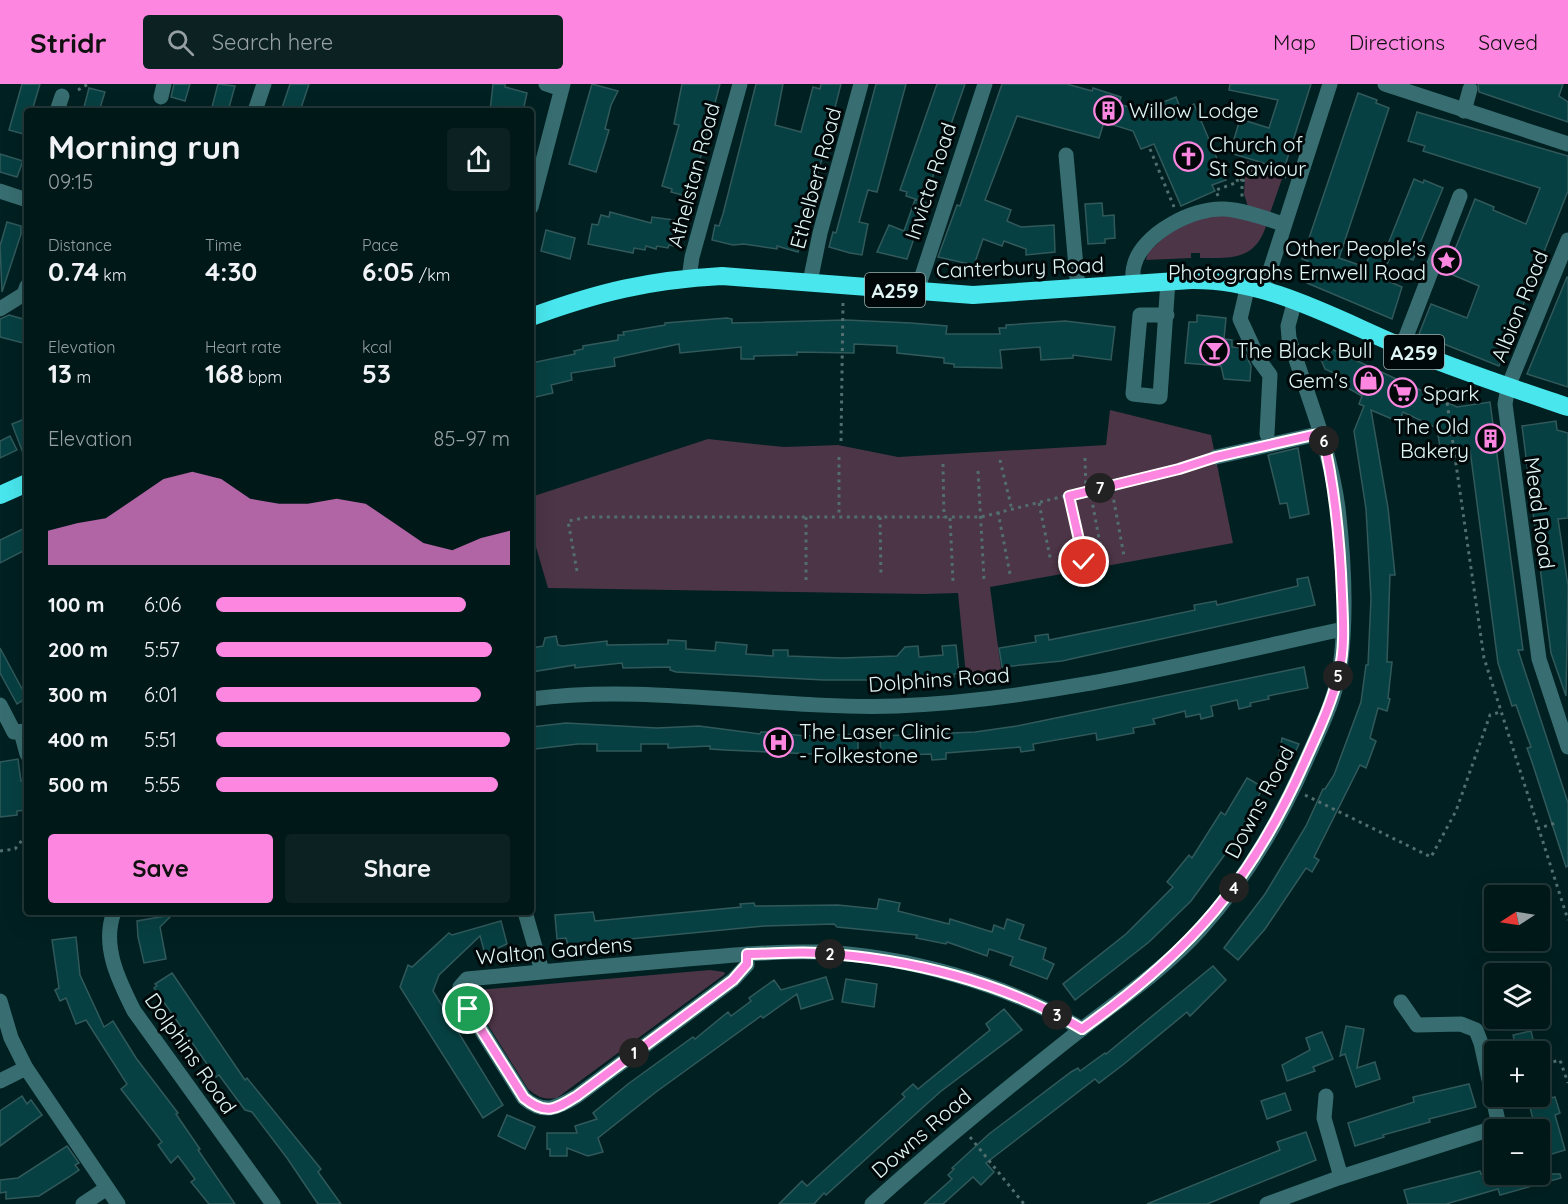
<!DOCTYPE html>
<meta charset="utf-8">
<style>
:root{--surface:#011819;--page:#0b2122;--text:#f1f3f6;--muted:#96a0a2;--line:#233738;--accent:#fd86e1}
body{margin:0;font-family:Quicksand,sans-serif;background:var(--page);color:var(--text);height:100vh;display:flex;flex-direction:column;font-size:22px;white-space:nowrap}
*{box-sizing:border-box;margin:0}
p{font-size:20px;color:var(--muted)}
.icon{flex:none;width:33px;height:33px;fill:none;stroke:currentColor;stroke-width:2;stroke-linecap:round;stroke-linejoin:round}
.map{position:relative;flex:1;overflow:hidden}
.details{position:absolute;left:24px;top:24px;width:510px;height:807px;display:flex;flex-direction:column;background:var(--surface);border-radius:6px;box-shadow:0 6px 24px #0002,0 0 0 2px var(--line)}
.details>*{flex:none}
.needle{width:39px;rotate:258deg}
.tools{position:absolute;left:1484px;top:801px;display:grid;gap:12px}
.tools a{display:grid;place-items:center;width:66px;height:66px;border-radius:6px;background:var(--surface);box-shadow:0 6px 24px #0002,0 0 0 2px var(--line);font-size:30px}
.pin{position:absolute;display:grid;place-items:center;width:51px;height:51px;color:#fff;margin:-26px;border:3px solid #fff;border-radius:50%;box-shadow:0 2px 6px #0007}
.km{position:absolute;width:30px;height:30px;margin:-15px;border-radius:50%;background:#222;color:#fff;font-size:16px;line-height:30px;text-align:center}
.round{display:grid;place-items:center;flex:none;width:63px;height:63px;border-radius:6px;background:var(--page)}
.overview{display:flex;align-items:center;justify-content:space-between;height:102px;padding:0 24px}
h1{font-size:33px;font-weight:700;line-height:45px}
.figures{display:grid;grid-template-columns:repeat(3,1fr);gap:9px;height:102px;padding:6px 24px}
.figures div{display:grid;align-content:center}
.figures b{font-size:26px;font-weight:700}
.figures small{font-size:16px;font-weight:400}
.figures p{font-size:16px}
.chart{height:168px;padding:12px 24px}
.chart p{display:flex;justify-content:space-between}
.chart svg{width:100%;height:108px;margin-top:6px;fill:var(--accent);opacity:.7}
.button{display:flex;gap:12px;margin-top:auto;padding:12px 24px}
.button a{flex:1;height:69px;border-radius:6px;background:var(--accent);color:#111;font-size:24px;font-weight:700;line-height:69px;text-align:center}
.button a+a{background:var(--page);color:var(--text)}
ul{padding:0 24px;list-style:none;font-size:20px}
li{display:grid;grid-template-columns:96px 72px 1fr;align-items:center;height:45px}
li i{height:15px;border-radius:8px;background:var(--accent)}
header{display:flex;align-items:center;gap:36px;box-sizing:border-box;height:84px;padding:0 30px;background:var(--accent);color:#111}
header strong{font-size:28px}
nav{display:flex;gap:33px;margin-inline-start:auto;font-size:21px}
.search{width:420px;height:54px;background:var(--page);display:flex;align-items:center;gap:15px;box-sizing:border-box;padding:0 21px;border-radius:6px;color:var(--muted);font-size:22px}
.map>svg:first-child{display:block}
.green{fill:#4c3546}
.building{fill:#074042;stroke:#31595b;stroke-width:1.5}
.lines{fill:none;stroke-linecap:round;stroke-linejoin:round}
.path{stroke:#526e6f;stroke-width:3;stroke-dasharray:3 4.5;stroke-linecap:butt}
.minor{stroke:#386e71;stroke-width:15}
.highway{stroke:#49e6ed;stroke-width:18}
.route-casing{stroke:#fff;stroke-width:12}
.route{stroke:#fd86e1;stroke-width:8}
.labels{text-anchor:middle;dominant-baseline:central;stroke-width:6;stroke-linejoin:round;paint-order:stroke}
.shield{fill:#000809;stroke:#9dafaf;stroke-width:1.5}
.shield-label{font-size:20px;font-weight:bold;fill:#e0f6f6}
.poi-label{font-size:21px;fill:#e0f6f6;stroke:#000809;text-anchor:start}
.street-label{font-size:21px;fill:#e0f6f6;stroke:#000809}
</style>
<header>
<strong>Stridr</strong>
<div class="search"><svg class="icon" aria-label="search" viewBox="0 0 24 24"><circle cx="10" cy="10" r="6"/><path d="M15 15l6 6"/></svg>Search here</div>
<nav><a>Map</a><a>Directions</a><a>Saved</a></nav>
</header>
<div class="map">
<svg width="1568" height="1120" viewBox="0 0 1568 1120">
<rect width="100%" height="100%" fill="#012021"/>
<g class="green">
<path d="M1237,74L1284,89L1269,132L1249,126L1244,110L1245,92Z"/>
<path d="M1222,129L1267,139C1256,176 1234,174 1200,174V169H1191V174L1146,176L1148,168L1180,139Z"/>
<path d="M1110,326L1211,351L1233,459L990,503L1003,600L967,602L958,509L924,510L548,504L531,446V413L708,355L784,363L838,361L898,373L1106,361Z"/>
<path d="M710,886L724,888L725,890L557,1014C543,1016 538,1013 528,1005L470,912L471,908L478,906Z"/>
</g>
<g class="building">
<path d="M22,0H40L32,27H27V51L9,46Z"/>
<path d="M174,0H190L185,17L171,13Z"/>
<path d="M218,0L235,2L228,27H211Z"/>
<path d="M290,0H309L300,27H281Z"/>
<path d="M493,0H505V3L527,9L523,27H490Z"/>
<path d="M592,0L618,7L611,21L605,45L609,46L596,88L569,80Z"/>
<path d="M682,0H720L690,113L671,108L672,105L662,102L679,41L674,40Z"/>
<path d="M756,0H783L775,41L801,48L813,3L820,5L821,0H841L798,168L777,162V165L744,160L733,161L712,156L715,141L719,142L723,130Z"/>
<path d="M876,0H906L877,108L868,106L864,120L859,138L868,140L862,171L850,169L829,163L833,148L836,149Z"/>
<path d="M937,0H965L924,118L906,112L907,108L900,106Z"/>
<path d="M1002,0H1067L1092,7L1093,4L1121,13L1119,20L1141,27L1176,13L1181,26L1194,20L1226,96L1212,101L1215,107L1181,122L1154,60L1141,65L1133,47L1104,38L1099,54L1017,32L985,116L1011,126L1007,137L1021,143L1054,141L1055,168L1026,171V165L1004,157L1002,162L983,155L974,181L938,173L957,121L960,122Z"/>
<path d="M1230,0H1311L1284,85L1230,69L1240,35L1269,44L1278,16L1229,6Z"/>
<path d="M1478,0H1563L1559,12L1568,18V38L1479,8Z"/>
<path d="M89,4L105,8L99,27H83Z"/>
<path d="M1358,9L1377,16L1376,19L1389,24L1339,174L1365,183L1374,160L1392,169L1381,194L1402,203L1392,235L1307,199L1310,190L1304,188L1308,177L1302,175Z"/>
<path d="M1417,28L1568,72V107L1499,282L1419,250L1431,220L1467,234L1479,202L1446,188L1475,115L1494,123L1493,126L1526,140L1540,104L1423,67L1425,62L1408,57Z"/>
<path d="M0,70L23,77L17,93L0,88Z"/>
<path d="M1414,95L1423,99L1424,96L1443,104L1413,176L1386,165Z"/>
<path d="M915,116L926,119L907,175L877,168L889,141L904,147Z"/>
<path d="M1102,119L1103,132L1114,131L1115,154L1105,155V159L1088,160L1085,120Z"/>
<path d="M610,128L651,139L652,133L681,137L680,142L684,143L679,163L669,161L668,164L657,162L656,165L646,162L645,166L634,164L633,169L588,160L592,140L598,141L601,131L609,133Z"/>
<path d="M7,138L21,142V150L2,208L0,162Z"/>
<path d="M546,146L575,154L570,175L541,167Z"/>
<path d="M1567,193H1568V303L1527,290Z"/>
<path d="M9,231L27,236V260L0,253V235Z"/>
<path d="M1197,231L1226,234L1224,255L1232,256V263L1243,264L1251,282L1250,297L1224,295L1221,282L1185,279L1189,238H1197Z"/>
<path d="M727,234L732,235V239L846,236L911,239L947,242L946,250H1000L999,244H1006V241L1065,237L1115,243L1111,276L1073,271V274L1041,276L1040,263L1000,266L1002,284L954,283V280L944,279V274L897,269V262L854,260V269L797,268V271L754,272V275H741V263L680,269L679,260L614,274L615,282L571,289L572,296L551,301L553,309L531,314V279L575,270L574,267L583,265V262L618,256V251H624L623,248L665,241V239Z"/>
<path d="M1327,263L1457,323L1490,318L1523,566H1518L1568,719V782L1566,783L1532,678L1527,664L1531,663L1516,621L1512,622L1498,579L1470,366L1441,370L1437,344L1403,328L1399,338L1371,326L1388,424L1395,491H1390L1387,578H1392L1388,614L1390,615L1387,627L1378,624L1370,654L1376,657L1366,684L1360,681L1314,773L1319,776L1312,788L1306,784L1265,845L1238,876L1224,864L1265,810L1306,742L1323,705H1325L1334,691L1361,618L1366,581H1368L1371,514L1366,425L1354,347L1364,322L1359,320L1362,312L1339,299L1342,293L1325,285L1320,273Z"/>
<path d="M27,334V376L26,377L12,340Z"/>
<path d="M1556,337L1557,346L1568,349V434L1558,435L1568,502L1566,612L1551,569L1522,342Z"/>
<path d="M10,352L17,366L0,374V357Z"/>
<path d="M1298,364L1309,430L1290,434L1287,419L1280,420L1268,371Z"/>
<path d="M27,443V465L0,479V456Z"/>
<path d="M1308,493L1315,521L1062,577L1002,583L999,564L1036,558L1035,552L1048,550L1049,556L1143,537L1195,526L1194,521L1216,517L1217,521L1298,502L1297,495Z"/>
<path d="M556,552L558,561L562,562L607,557V561L668,560V556L686,557V565L715,567L716,558L747,561L746,570L773,572V566H788V572L842,574L897,572L905,563L918,562L919,573L943,571L942,562L956,561L959,589L954,590V593L933,594L928,591L871,596H824L676,588L670,586V583L623,584L622,579L575,584V581L531,588V564L543,562L545,554Z"/>
<path d="M0,564L27,614L17,620L0,589Z"/>
<path d="M1304,583L1308,604L1268,612L1269,615L1250,619L1251,622L1239,625L1237,616L1211,622L1213,632L1201,635L1200,630L1186,633L1185,627L1153,635L1155,640L1133,644L1134,649L1097,656L1096,649L1033,660L1034,666L1021,668L1020,663L946,669V675L932,676L931,670L901,671V677L881,678L880,652L975,648L1017,642Z"/>
<path d="M566,639L657,644L699,642L760,650L761,648H769L805,652L858,650V679H841V672L835,671L725,666L710,665V662L668,664V660H641V667H597V660H578L535,665L532,643Z"/>
<path d="M1282,654L1299,660L1289,681L1278,676Z"/>
<path d="M18,675L21,697L24,696L25,704H27V726L17,727V731L0,733V678Z"/>
<path d="M1247,694L1263,703L1239,751L1191,817L1149,858L1075,916L1063,900L1126,850L1173,803L1167,798L1189,771L1192,774L1221,728L1225,731Z"/>
<path d="M879,815L900,819L898,827L949,840L950,835L992,848L994,841L1004,845L1007,835L1024,841L1019,855L1046,864L1043,875L1054,880L1047,895L1010,881L1013,873L989,865L987,872L947,858L946,860L916,854L917,851L837,843L834,840L765,842L568,861L566,854L557,855L555,831L593,828L595,837L741,823L740,820L754,819L755,822L838,821L877,825Z"/>
<path d="M172,831L160,843L166,875L144,879L138,853L137,837Z"/>
<path d="M501,837L507,860L485,870L480,852L439,891L433,907L503,1021L483,1034L400,903L408,881L412,883L449,849L452,851Z"/>
<path d="M76,853L80,891L104,943L113,937L136,974L178,1029L176,1030L180,1036L200,1065L198,1066L235,1120H209L191,1098L195,1095L178,1072L171,1079L158,1061L162,1058L121,1005L127,1000L86,936L76,940L66,914L60,917L55,906L59,904L52,856Z"/>
<path d="M1213,882L1226,896L1190,932L1187,928L1124,980L1099,999L1095,995L986,1079L994,1088L981,1101L973,1093L943,1120H924L952,1095L948,1091L954,1085L952,1084L989,1050L1071,988L1078,984L1080,987L1105,969L1106,970Z"/>
<path d="M172,889L245,996L247,994L321,1085L318,1088L341,1120H318L287,1074L252,1028L245,1026L219,991L216,993L154,904L157,902L155,900Z"/>
<path d="M826,893L833,915L801,925L797,910L763,934L761,932L656,1008L598,1054L603,1068L588,1072L567,1064V1072H550V1065H547V1049H577L575,1042L597,1035L593,1029L628,1000L693,953L695,955L728,928L731,932L751,917L749,914L774,896L781,906Z"/>
<path d="M846,895L877,900L874,923L842,918Z"/>
<path d="M1004,925L1022,946L940,1008L826,1111L824,1109L814,1120H779L802,1097L807,1102L905,1013L902,1010L913,1000L918,1005L990,946L986,940Z"/>
<path d="M1346,942L1364,945L1357,984L1375,978L1380,995L1356,1003L1345,970L1340,972Z"/>
<path d="M1531,947L1536,968H1517L1513,951Z"/>
<path d="M1322,948L1333,975L1313,983L1315,987L1287,997L1282,981L1310,966L1306,954Z"/>
<path d="M1539,984H1543L1551,1014L1555,1013L1560,1029L1555,1031L1565,1066L1542,1073L1539,1046H1536L1529,1020L1539,1017Z"/>
<path d="M1469,1000L1476,1023L1429,1035L1430,1038L1383,1051L1384,1053L1355,1062L1348,1039L1414,1018L1413,1013Z"/>
<path d="M1285,1009L1291,1026L1267,1035L1261,1017Z"/>
<path d="M22,1012L27,1020L31,1016L42,1031L0,1062V1027Z"/>
<path d="M507,1031L535,1043L525,1065L498,1052Z"/>
<path d="M1306,1048L1316,1076L1207,1120H1147L1280,1066L1277,1058Z"/>
<path d="M67,1062L79,1079L75,1081L79,1086L69,1093L39,1112L6,1115V1108L0,1109V1096L18,1094Z"/>
<path d="M1480,1087L1481,1090H1560L1561,1094L1500,1111L1498,1105L1446,1120H1408L1404,1106Z"/>
</g>
<g class="lines">
<g class="path">
<path d="M78,6L88,0"/>
<path d="M1150,65L1174,123"/>
<path d="M1242,97L1260,89L1286,93"/>
<path d="M1218,112L1216,106L1238,98L1233,85L1236,83L1242,97V113"/>
<path d="M1445,304L1484,574L1568,836"/>
<path d="M841,357L843,218"/>
<path d="M839,373V432"/>
<path d="M1085,374L1086,407"/>
<path d="M1000,376L1012,426"/>
<path d="M943,380L944,434"/>
<path d="M978,387L984,495"/>
<path d="M1111,401L1124,472"/>
<path d="M1090,406L1103,476"/>
<path d="M1069,412L1084,478"/>
<path d="M1039,419L1051,478"/>
<path d="M998,428L1010,490"/>
<path d="M806,433V499"/>
<path d="M880,433L881,493"/>
<path d="M950,434L953,497"/>
<path d="M577,487L568,437L589,433H981L1204,377"/>
<path d="M1305,711L1431,773L1456,727L1490,631L1500,628"/>
<path d="M1537,745L1555,739"/>
<path d="M0,767L15,765L27,750"/>
<path d="M1539,982L1560,976L1568,999"/>
<path d="M970,1053L1024,1120"/>
</g>
<g class="minor">
<path d="M546,0L561,5"/>
<path d="M1385,0L1568,60"/>
<path d="M161,13L164,0"/>
<path d="M57,27L62,12"/>
<path d="M255,27L264,0"/>
<path d="M1464,27L1470,5"/>
<path d="M1066,71L1078,205"/>
<path d="M0,107L27,116"/>
<path d="M531,123L563,0"/>
<path d="M1568,156L1508,303L1505,320L1539,575L1568,663"/>
<path d="M689,194L692,173L740,0"/>
<path d="M810,198L820,149L861,0"/>
<path d="M1133,201C1133,195 1132,188 1134,182C1141,150 1194,123 1224,125C1244,126 1264,134 1283,140"/>
<path d="M1248,201L1240,235L1259,276L1270,291L1267,350"/>
<path d="M1264,205L1330,0"/>
<path d="M917,207L985,0"/>
<path d="M0,225L24,210L27,202"/>
<path d="M1167,231H1140L1133,310L1160,313L1168,197"/>
<path d="M1402,263L1460,112"/>
<path d="M1216,373L1322,349"/>
<path d="M531,615C648,599 778,626 897,622C1048,616 1196,577 1343,545"/>
<path d="M0,621L14,648L27,647"/>
<path d="M21,648L27,670"/>
<path d="M114,828C101,862 119,897 134,927L273,1120"/>
<path d="M525,828L542,887"/>
<path d="M747,870V881L733,896L577,1012C557,1024 544,1031 524,1014L468,925L460,903L467,895C537,888 606,882 676,876C723,872 770,867 817,868C904,871 1008,900 1082,945"/>
<path d="M0,917L11,954L26,984L118,1120"/>
<path d="M1401,918L1417,941L1461,940L1476,946L1481,959L1500,1046"/>
<path d="M0,997L26,984"/>
<path d="M1326,1012L1324,1034L1341,1093"/>
<path d="M83,1120L107,1104"/>
<path d="M872,1120C936,1062 1001,1009 1069,955C1113,920 1162,888 1200,846C1245,796 1278,740 1305,679C1318,649 1335,617 1340,584C1347,533 1344,475 1338,424C1330,364 1307,311 1289,254L1288,242L1295,216"/>
<path d="M1267,1120L1341,1093L1497,1043"/>
</g>
<g class="highway">
<path d="M531,233C599,208 649,196 722,192L973,211L1191,196C1266,195 1332,233 1400,262C1454,285 1512,304 1568,323"/>
<path d="M0,411L27,399"/>
</g>
</g>
<g class="lines">
<defs>
<path id="route" d="M468,925L524,1014C546,1032 556,1025 577,1012L733,896L747,880V870C771,870 796,867 820,869C910,875 1004,898 1082,945C1190,868 1251,799 1305,677C1318,648 1332,619 1339,588C1345,563 1343,536 1342,511C1340,455 1335,403 1322,349L1216,373L1179,385L1069,412L1084,478"/>
</defs>
<use href="#route" class="route-casing"/>
<use href="#route" class="route"/>
</g>
<defs>
<symbol id="building-ring" viewBox="-11 -11 22 22"><circle r="9.5" fill="#000809" stroke="#fd86e1" stroke-width="1.5"/><path d="M-4-6H4V6H1V3H-1V6H-4ZM-2.5-4.3h1.7v1.8h-1.7ZM.8-4.3h1.7v1.8H.8ZM-2.5-1h1.7V.8h-1.7ZM.8-1h1.7V.8H.8Z" fill="#fd86e1"/></symbol>
<symbol id="church-ring" viewBox="-11 -11 22 22"><circle r="9.5" fill="#000809" stroke="#fd86e1" stroke-width="1.5"/><path d="M-1.2-6h2.4v3.5h3.3v2.4h-3.3V6h-2.4V-.1h-3.3v-2.4h3.3Z" fill="#fd86e1"/></symbol>
<symbol id="sight-ring" viewBox="-11 -11 22 22"><circle r="9.5" fill="#000809" stroke="#fd86e1" stroke-width="1.5"/><path d="M0-6L1.8-2.2L6-1.7L2.9 1.2L3.7 5.4L0 3.3L-3.7 5.4L-2.9 1.2L-6-1.7L-1.8-2.2Z" fill="#fd86e1"/></symbol>
<symbol id="bar-ring" viewBox="-11 -11 22 22"><circle r="9.5" fill="#000809" stroke="#fd86e1" stroke-width="1.5"/><path d="M-6-5H6L.8 .8V4.5H3.5V6h-7V4.5H-.8V.8Z" fill="#fd86e1"/></symbol>
<symbol id="shop-ring" viewBox="-11 -11 22 22"><circle r="9.5" fill="#000809" stroke="#fd86e1" stroke-width="1.5"/><path d="M-5-2.5h2.3a2.7 3.5 0 0 1 5.4 0H5L5.5 6h-11ZM-1.5-2.5h3a1.5 2.3 0 0 0-3 0Z" fill="#fd86e1"/></symbol>
<symbol id="supermarket-ring" viewBox="-11 -11 22 22"><circle r="9.5" fill="#000809" stroke="#fd86e1" stroke-width="1.5"/><path d="M-6-5.5h2.5l.6 2H6L4.5 2H-2.5L-4.4-4H-6ZM-1.5 3.2a1.3 1.3 0 1 0 .1 0ZM3 3.2a1.3 1.3 0 1 0 .1 0Z" fill="#fd86e1"/></symbol>
<symbol id="hospital-ring" viewBox="-11 -11 22 22"><circle r="9.5" fill="#000809" stroke="#fd86e1" stroke-width="1.5"/><path d="M-5-5h3v3.5h4V-5h3V5h-3V1.5h-4V5h-3Z" fill="#fd86e1"/></symbol>
</defs>
<g fill-rule="evenodd">
<use href="#building-ring" x="1092" y="10" width="33" height="33"/>
<use href="#church-ring" x="1172" y="56" width="33" height="33"/>
<use href="#sight-ring" x="1430" y="160" width="33" height="33"/>
<use href="#bar-ring" x="1198" y="250" width="33" height="33"/>
<use href="#shop-ring" x="1352" y="280" width="33" height="33"/>
<use href="#supermarket-ring" x="1386" y="292" width="33" height="33"/>
<use href="#building-ring" x="1474" y="338" width="33" height="33"/>
<use href="#hospital-ring" x="762" y="642" width="33" height="33"/>
</g>
<g class="labels">
<g class="shield">
<rect x="865" y="189" width="60" height="34" rx="4.5"/>
<rect x="1384" y="251" width="60" height="34" rx="4.5"/>
</g>
<g class="shield-label">
<text x="895" y="206">A259</text>
<text x="1414" y="268">A259</text>
</g>
<g class="poi-label">
<text x="1129" y="26">Willow Lodge</text>
<text x="1209" y="60">Church of<tspan x="1209" dy="24">St Saviour</tspan></text>
<text x="1426" y="164" text-anchor="end">Other People's<tspan x="1426" dy="24">Photographs Ernwell Road</tspan></text>
<text x="1236" y="266">The Black Bull</text>
<text x="1348" y="296" text-anchor="end">Gem's</text>
<text x="1423" y="309">Spark</text>
<text x="1469" y="342" text-anchor="end">The Old<tspan x="1469" dy="24">Bakery</tspan></text>
<text x="799" y="647">The Laser Clinic<tspan x="799" dy="24">- Folkestone</tspan></text>
</g>
<g class="street-label">
<text transform="translate(693 91) rotate(-75)">Athelstan Road</text>
<text transform="translate(815 94) rotate(-75)">Ethelbert Road</text>
<text transform="translate(930 97) rotate(-72)">Invicta Road</text>
<text transform="translate(1020 183) rotate(-2)">Canterbury Road</text>
<text transform="translate(1519 222) rotate(-68)">Albion Road</text>
<text transform="translate(1540 429) rotate(82)">Mead Road</text>
<text transform="translate(939 595) rotate(-4)">Dolphins Road</text>
<text transform="translate(1259 718) rotate(-62)">Downs Road</text>
<text transform="translate(554 866) rotate(-5)">Walton Gardens</text>
<text transform="translate(191 969) rotate(55)">Dolphins Road</text>
<text transform="translate(921 1049) rotate(-41)">Downs Road</text>
</g>
</g>
</svg>
<div class="tools">
<a><svg class="needle" viewBox="-14 -14 28 28"><path d="M0-13l5 13h-10z" fill="#e53935"/><path d="M0 13l5-13h-10z" fill="#96a0a2"/></svg></a>
<a><svg class="icon" aria-label="layers" viewBox="0 0 24 24"><path d="M12 4l9 5-9 5-9-5zM3 14l9 5 9-5"/></svg></a>
<a>+</a>
<a>−</a>
</div>
<div class="pin" style="left:468px;top:925px;background:#1e9e55"><svg class="icon" aria-label="arrive" viewBox="0 0 24 24"><path d="M6 21V4h12l-3 4 3 4H6"/></svg></div>
<div class="pin" style="left:1084px;top:478px;background:#d93025"><svg class="icon" aria-label="check" viewBox="0 0 24 24"><path d="M5 12l5 5 9-10"/></svg></div>
<b class="km" style="left:634px;top:969px">1</b>
<b class="km" style="left:830px;top:870px">2</b>
<b class="km" style="left:1057px;top:931px">3</b>
<b class="km" style="left:1234px;top:804px">4</b>
<b class="km" style="left:1338px;top:592px">5</b>
<b class="km" style="left:1324px;top:357px">6</b>
<b class="km" style="left:1100px;top:404px">7</b>
<section class="details">
<div class="overview"><div><h1>Morning run</h1><p>09:15</p></div><a class="round"><svg class="icon" aria-label="share" viewBox="0 0 24 24"><path d="M12 15V3M7 8l5-5 5 5M5 13v7h14v-7"/></svg></a></div>
<div class="figures">
<div><p>Distance</p><b>0.74<small> km</small></b></div>
<div><p>Time</p><b>4:30</b></div>
<div><p>Pace</p><b>6:05<small> /km</small></b></div>
</div>
<div class="figures">
<div><p>Elevation</p><b>13<small> m</small></b></div>
<div><p>Heart rate</p><b>168<small> bpm</small></b></div>
<div><p>kcal</p><b>53</b></div>
</div>
<div class="chart"><p><span>Elevation</span>85–97 m</p>
<svg viewBox="0 0 160 44" preserveAspectRatio="none"><path d="M0 44V30L10 27L20 25L30 17L40 9L50 6L60 9L70 17L80 19L90 19L100 17L110 19L120 27L130 35L140 38L150 33L160 30V44z"/></svg>
</div>
<ul>
<li><b>100 m</b>6:06<i style="width:85%"></i></li>
<li><b>200 m</b>5:57<i style="width:94%"></i></li>
<li><b>300 m</b>6:01<i style="width:90%"></i></li>
<li><b>400 m</b>5:51<i style="width:100%"></i></li>
<li><b>500 m</b>5:55<i style="width:96%"></i></li>
</ul>
<div class="button"><a>Save</a><a>Share</a></div>
</section>
</div>
